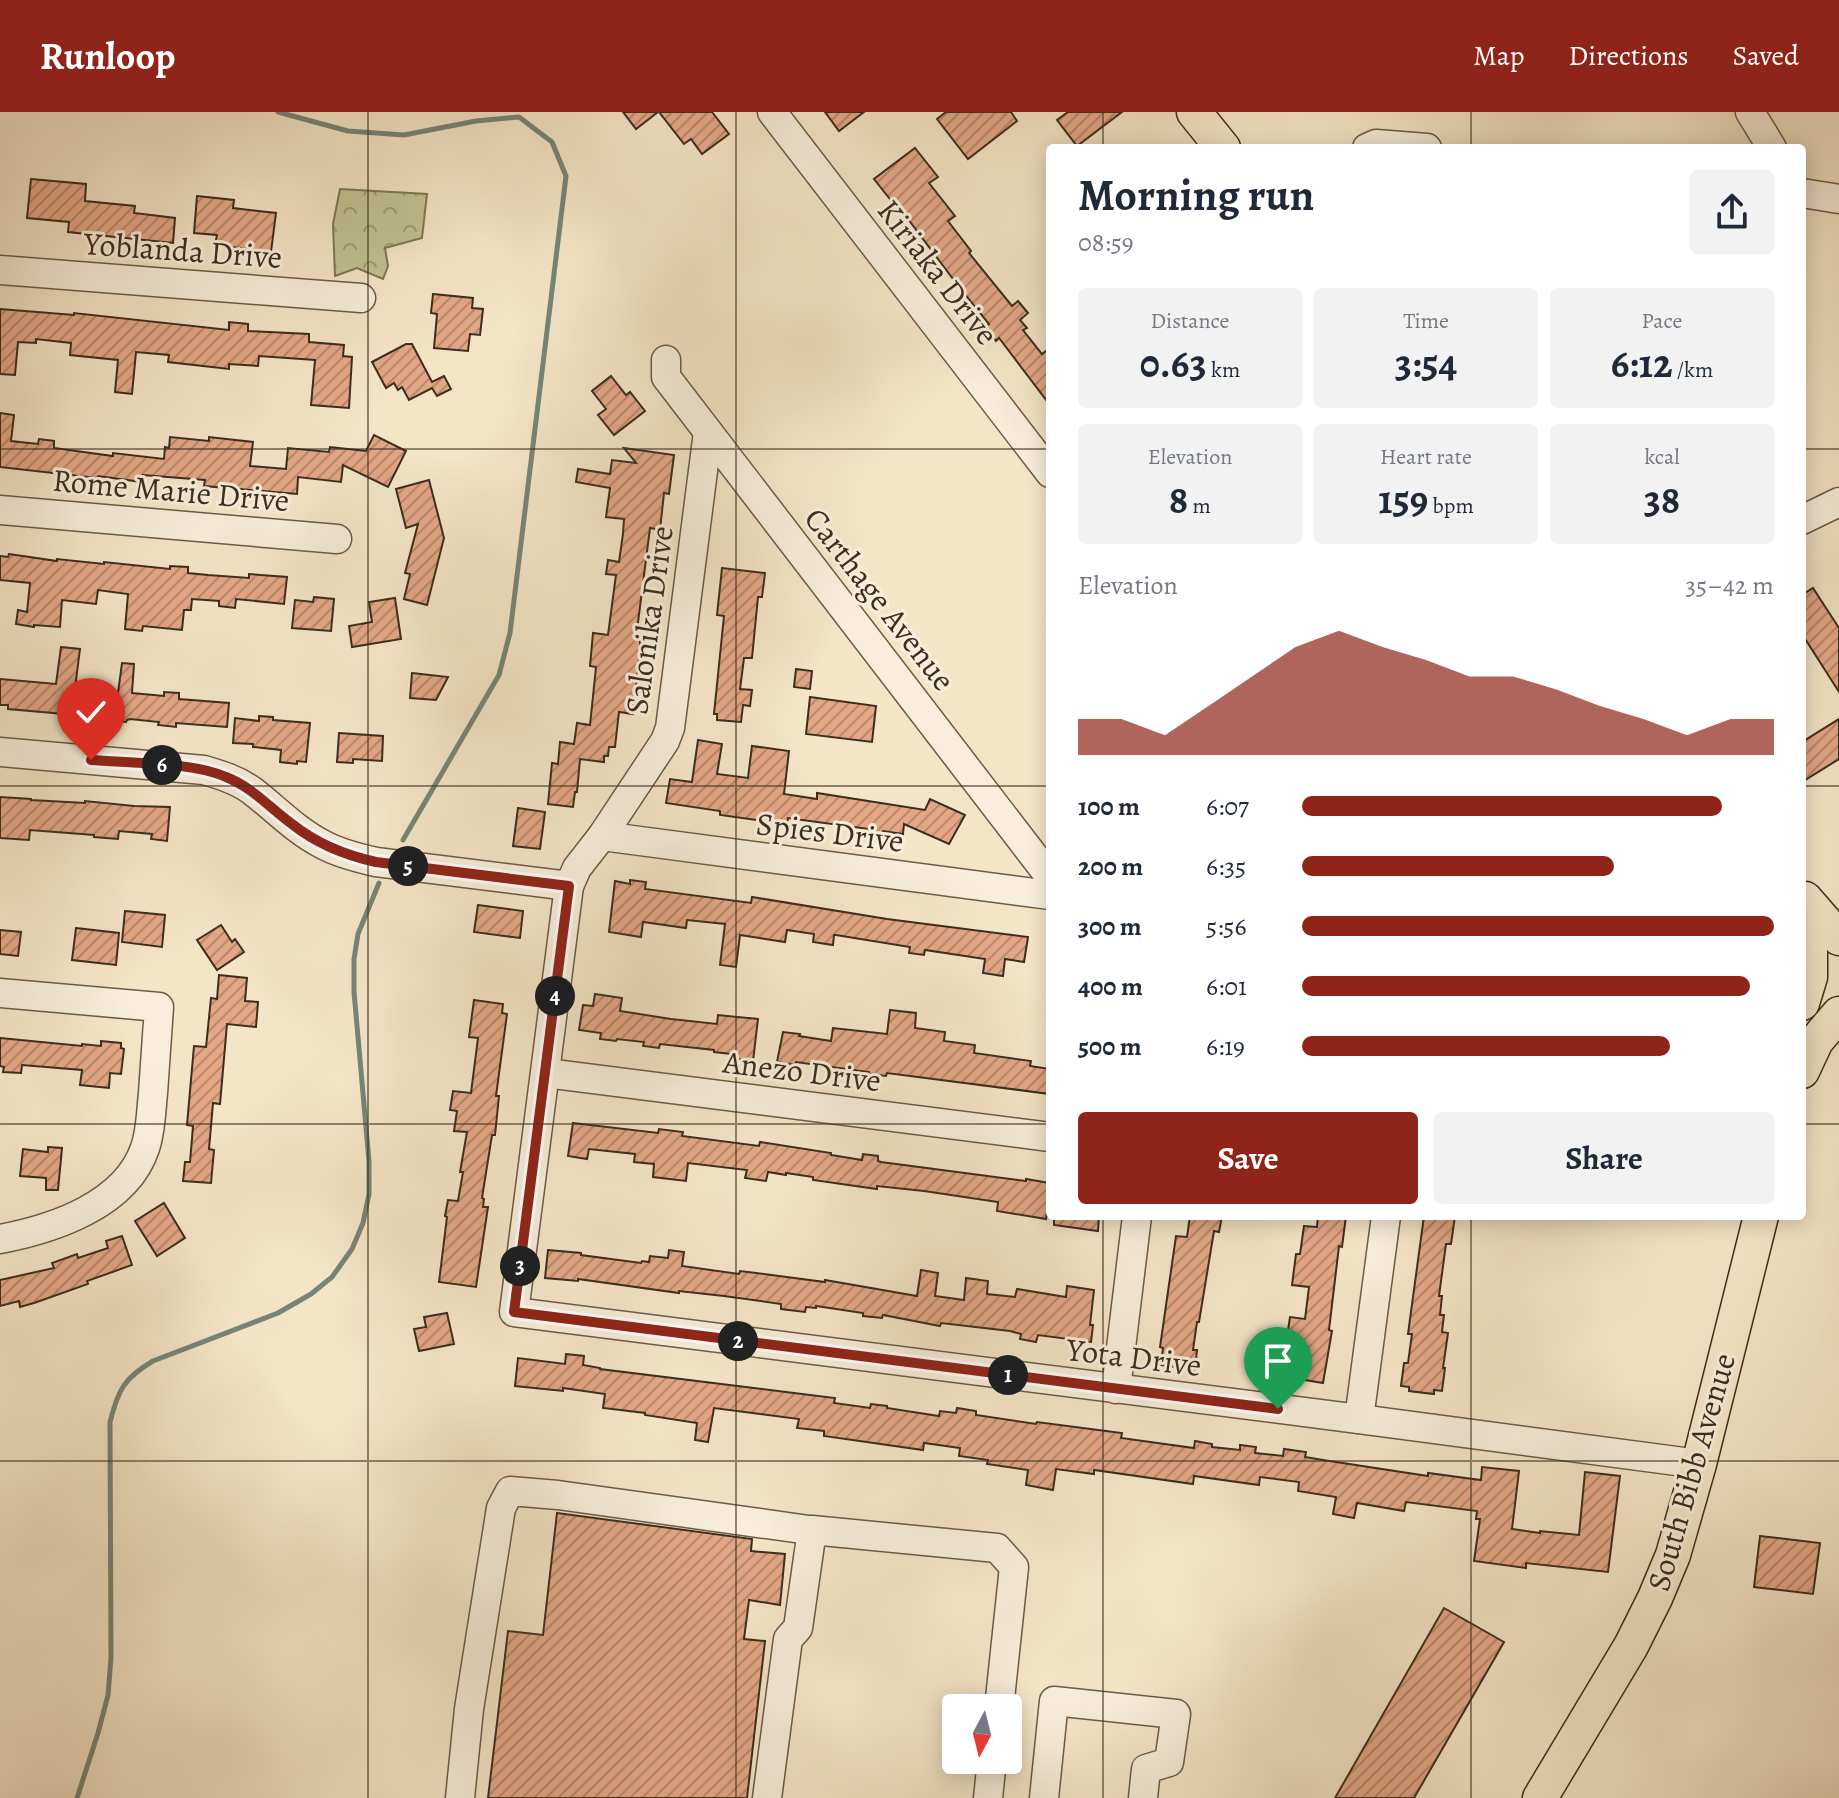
<!DOCTYPE html>
<meta charset="utf-8">
<style>
:root{--surface:#fff;--page:#f2f2f3;--text:#1f2937;--muted:#747a83;--accent:#8f2418}
body{margin:0;font-family:Alegreya,serif;background:var(--page);color:var(--text);height:100vh;display:flex;flex-direction:column;font-size:30px;white-space:nowrap}
*{box-sizing:border-box;margin:0}
p{font-size:26px;color:var(--muted)}
.icon{flex:none;width:44px;height:44px;fill:none;stroke:currentColor;stroke-width:2;stroke-linecap:round;stroke-linejoin:round}
.map{position:relative;flex:1;overflow:hidden}
.panel{position:absolute;left:1046px;top:32px;width:760px;height:1076px;display:flex;flex-direction:column;background:var(--surface);border-radius:8px;box-shadow:0 4px 20px #0003}
.panel>*{flex:none}
.needle{width:52px;rotate:187deg}
.buttons{position:absolute;left:942px;top:1582px;display:grid;gap:16px}
.buttons a{display:grid;place-items:center;width:80px;height:80px;border-radius:8px;background:var(--surface);box-shadow:0 4px 20px #0003;font-size:40px}
.pin{position:absolute;display:grid;place-items:center;width:68px;height:68px;color:#fff;margin:-82px -34px;border-radius:50% 50% 50% 0;rotate:-45deg;box-shadow:0 0 8px #0007}
.pin .icon{rotate:45deg}
.km{position:absolute;width:40px;height:40px;margin:-20px;border-radius:50%;background:#222;color:#fff;font-size:22px;line-height:40px;text-align:center}
.round{display:grid;place-items:center;flex:none;width:84px;height:84px;border-radius:8px;background:var(--page)}
.overview{display:flex;align-items:center;justify-content:space-between;height:136px;padding:0 32px}
h1{font-size:44px;font-weight:600;line-height:60px}
.figures{display:grid;grid-template-columns:repeat(3,1fr);gap:12px;height:136px;padding:8px 32px}
.figures div{display:grid;align-content:center;border-radius:8px;background:var(--page);text-align:center}
.figures b{font-size:40px;font-weight:600}
.figures small{font-size:22px;font-weight:400}
.figures p{font-size:22px}
.chart{height:224px;padding:16px 32px}
.chart p{display:flex;justify-content:space-between}
.chart svg{width:100%;height:144px;margin-top:8px;fill:var(--accent);opacity:.7}
.action{display:flex;gap:16px;margin-top:auto;padding:16px 32px}
.action a{flex:1;height:92px;border-radius:8px;background:var(--accent);color:#fff;font-size:32px;font-weight:600;line-height:92px;text-align:center}
.action a+a{background:var(--page);color:var(--text)}
ul{padding:0 32px;list-style:none;font-size:26px}
li{display:grid;grid-template-columns:128px 96px 1fr;align-items:center;height:60px}
li i{height:20px;border-radius:10px;background:var(--accent)}
header{display:flex;align-items:center;gap:48px;box-sizing:border-box;height:112px;padding:0 40px;background:var(--accent);color:#fff}
header strong{font-size:38px}
nav{display:flex;gap:44px;margin-inline-start:auto;font-size:28px}
.map>svg:first-child{display:block}
.park{fill:url(#park-crowns);stroke:#7e7858;stroke-width:2}
.lines{fill:none;stroke-linecap:round;stroke-linejoin:round}
.stream{stroke:#768577;stroke-width:5}
.building{fill:url(#building-hatch);stroke:#3c2d1e;stroke-width:2}
.minor-casing{stroke:#6a5b48;stroke-width:31}
.major-casing{stroke:#3c2d1e;stroke-width:37}
.minor{stroke:#f8eedb;stroke-width:28}
.major{stroke:#f4e5c7;stroke-width:34}
.route-casing{stroke:#fff;stroke-width:16}
.route{stroke:#8f2418;stroke-width:10}
.grid{fill:none;stroke:#3c2d1e;stroke-width:2;stroke-opacity:0.55}
.labels{text-anchor:middle;dominant-baseline:central;stroke-width:6;stroke-linejoin:round;paint-order:stroke}
.street-label{font-size:32px;fill:#3c2d1e;stroke:#f8eedb}
</style>
<header>
<strong>Runloop</strong>
<nav><a>Map</a><a>Directions</a><a>Saved</a></nav>
</header>
<div class="map">
<svg width="1839" height="1686" viewBox="0 0 1839 1686">
<defs>
<pattern id="park-crowns" width="20" height="18" patternUnits="userSpaceOnUse" patternTransform="scale(2)"><rect width="20" height="18" fill="#c0c392"/><path d="M2 6a3 3 0 1 1 6 0M12 15a3 3 0 1 1 6 0" fill="none" stroke="#9d9f77"/></pattern>
<pattern id="building-hatch" width="6" height="6" patternUnits="userSpaceOnUse" patternTransform="scale(2)"><rect width="6" height="6" fill="#e4a786"/><path d="M-1 1l2-2M0 6l6-6M5 7l2-2" fill="none" stroke="#ba886d"/></pattern>
</defs>
<rect width="100%" height="100%" fill="#f4e5c7"/>
<filter id="stains"><feTurbulence type="fractalNoise" baseFrequency=".0025" numOctaves="4"/><feColorMatrix values="0 0 0 0 .2 0 0 0 0 .09 0 0 0 0 .02 0 0 0 .5 -.17"/></filter>
<radialGradient id="worn" r=".72"><stop offset=".6" stop-color="#630" stop-opacity="0"/><stop offset="1" stop-color="#630" stop-opacity=".3"/></radialGradient>
<path class="park" d="M340,77L427,82L422,126L385,136L388,154L383,167L357,156L335,164L333,112Z"/>
<g class="lines">
<g class="stream">
<path d="M278,0L348,19L404,23L476,9L519,5L552,30L566,64L510,521L499,563L403,728"/>
<path d="M77,1686L98,1621L108,1583L111,1546L110,1310C118,1278 124,1266 153,1249L278,1201L311,1182L332,1165L352,1137L363,1111L369,1082V1049L354,880V847L358,822L379,771"/>
</g>
</g>
<g class="building">
<path d="M623,0H658L636,17Z"/>
<path d="M659,0H712L729,22L702,42L691,27L684,32Z"/>
<path d="M825,0H864L839,19Z"/>
<path d="M946,0H1011L1017,9L968,47L937,7Z"/>
<path d="M1068,0H1122L1077,34L1057,8Z"/>
<path d="M915,36L938,65L929,71L955,104L948,109L971,139L969,141L1012,194L1018,189L1028,201L1020,208L1027,216L1023,218L1042,242L1050,236V293L999,226L996,229L985,215L989,212L959,175L899,95L897,96L874,67Z"/>
<path d="M31,67L86,72L85,89L135,94L134,101L175,106L173,131L68,120L69,110L27,106Z"/>
<path d="M197,84L234,88L233,96L276,101L271,140L215,133L217,123L194,121Z"/>
<path d="M433,182L473,186L472,196L483,197L480,223L470,222L468,239L434,236L437,202L431,201Z"/>
<path d="M0,197L74,203V201L229,218V210L248,212V219L309,222V230L344,233L343,244L352,245L349,296L311,293L315,248L259,244L258,254L229,252V257L168,250L169,243L136,240L132,282L115,280L118,248L70,243L71,231L36,227V231L18,230L15,263L0,262Z"/>
<path d="M406,232H412L432,270L444,264L451,277L437,284L432,276L409,288L402,275L398,278L394,271L386,276L372,250Z"/>
<path d="M611,264L626,283L630,280L645,299L614,323L598,303L606,297L592,279Z"/>
<path d="M0,301L14,303L11,329L38,332L39,327L54,329V336L113,344V341L164,347L165,335L169,336L170,325L209,329V325L253,330L250,354L286,357L288,336L329,340L330,335L366,339L374,323L406,339L388,375L343,353L341,370L298,365L297,382L204,374L205,368L143,363L142,370L98,364L97,366L0,355Z"/>
<path d="M624,336L674,343L669,382L664,381L660,418L650,416L636,526H640V537L633,602L619,600L615,635H609L608,644H604V650L580,647L577,680H575L573,695L548,692L552,651L558,652L560,630L574,632L577,611L590,613L596,555L590,554L593,521L608,523L616,463L606,462L608,448L619,450L623,422L624,407L606,405L610,376L576,370L578,357L610,362L612,348L636,351Z"/>
<path d="M429,368L444,426L427,493L404,487L410,462L405,461L418,412L406,416L396,377Z"/>
<path d="M9,442L57,449V447L104,452V450L170,457V454L188,455V461L208,463L249,466V462L287,465L284,492L236,487L235,496L219,494V489L192,487L191,498H184L182,518L143,514L142,519L125,517L128,482L98,478L96,492L62,488L60,515L34,513V515L16,512L18,498L27,500L30,471L0,468V444L8,445Z"/>
<path d="M722,456L765,461L762,485H758L752,546H744L740,577L752,578L750,594L743,593L741,610L717,608V602H714L724,504L717,503Z"/>
<path d="M1813,476L1839,516V580L1802,522V483Z"/>
<path d="M314,485L334,487L331,519L292,516L295,488L313,490Z"/>
<path d="M395,486L401,527L352,535L349,514L372,510L369,490Z"/>
<path d="M61,535L80,537L75,576L118,581L122,551L134,552L132,581L164,584V580L179,581V587L229,591L227,615L176,611V615L158,613L159,610L130,607L127,608L126,610L85,606V609L63,608L64,602L8,597V593H0V567L56,572Z"/>
<path d="M796,557L812,559L810,577L794,575Z"/>
<path d="M412,561L448,565L436,588L410,586Z"/>
<path d="M810,585L876,594L872,630L806,622Z"/>
<path d="M259,604L273,605V608L310,611L306,650L297,649V652L280,650L281,638L253,635V632L233,631L235,606L259,609Z"/>
<path d="M1839,607V647L1802,670V630Z"/>
<path d="M339,621L383,624L382,649L353,647V651L337,650Z"/>
<path d="M698,628L722,632L717,662L748,666L752,634L789,639L784,682L817,687V681L925,698L930,687L965,703L949,732L904,712L903,722L883,719L882,723L868,721L869,717L788,706L787,712L720,703V699L666,691L670,667L692,670Z"/>
<path d="M0,685L31,687V688L85,691V689L134,694L170,695L167,729L151,727L152,722L119,719L118,727L94,725V723L30,718L29,728L0,726Z"/>
<path d="M518,696L545,700L540,737L513,734Z"/>
<path d="M630,768L646,770L645,777L751,791L752,785L887,807L1028,825L1024,850L1005,847L1003,864L983,861L985,847L925,838L924,843L909,841L910,835L836,823H834L833,833L813,830L814,822L787,818L785,830L740,823L736,855L720,853L725,812L687,808L686,816L643,810L641,825L609,820L615,769L630,772Z"/>
<path d="M478,793L523,799L520,826L474,820Z"/>
<path d="M125,799L165,803L162,835L122,830Z"/>
<path d="M221,813L232,830L235,827L244,840L217,858L197,828Z"/>
<path d="M76,816L119,821L116,853L72,848Z"/>
<path d="M0,818L21,820L18,844L0,842Z"/>
<path d="M219,863L247,866L245,889L258,890L256,915L227,912L220,992L213,991L209,1037L214,1038L211,1071L183,1069L185,1050H190L193,1014L187,1013L194,934L206,935L211,886L217,887Z"/>
<path d="M595,882L622,886L620,899L671,907L717,912L718,903L758,907L753,949L731,946L732,942L714,940V938L660,932L659,936L643,934L644,930L617,927L616,929L600,927L601,921L579,918L583,893L593,894Z"/>
<path d="M474,888L503,892L502,901L507,902L496,984H499L495,1023H492L482,1086L484,1087L483,1095H488L476,1175L439,1170L447,1105L445,1104L448,1088L458,1089L463,1060H460L467,1020L454,1019L457,999L450,998L453,979L471,981L478,926L469,925Z"/>
<path d="M890,898L916,901L915,916L945,920L944,929L975,933L974,941L1031,949L1030,954L1050,957V982L887,961L886,964L869,962V960L796,950L795,953L777,950L783,920L800,922L799,924L831,929L833,916L887,922Z"/>
<path d="M0,926L82,934V932L101,934V929L121,931V936L124,937L121,962L110,961L109,976L80,973L82,958L22,953L21,961L3,960L4,955L0,954Z"/>
<path d="M573,1011L658,1021L659,1017L683,1020L682,1024L759,1034L760,1030L831,1041V1043L862,1048L863,1042L878,1044V1049L881,1050L1026,1069V1067L1050,1071V1086L1046,1107L997,1099L998,1090L924,1079L877,1074V1077L813,1068V1065L786,1061V1063L768,1060L766,1069L745,1066L747,1058L688,1051L686,1069L653,1065L654,1052L634,1050L635,1042L589,1037L587,1047L568,1044Z"/>
<path d="M48,1035L62,1036L58,1078H46V1066L20,1064L23,1037L48,1040Z"/>
<path d="M164,1091L185,1126L157,1144L135,1109Z"/>
<path d="M1054,1104H1099L1098,1119L1054,1113Z"/>
<path d="M1190,1104H1222L1219,1120L1214,1119L1199,1210H1197L1193,1238H1197L1195,1258L1161,1253L1163,1236L1160,1235L1176,1124L1187,1125Z"/>
<path d="M1318,1104H1346L1342,1135L1339,1134L1329,1218L1332,1219L1323,1271L1281,1264L1290,1205L1305,1207L1309,1175L1292,1173L1296,1142H1300L1304,1114L1317,1115Z"/>
<path d="M1424,1104H1455L1451,1132H1446L1439,1184H1442L1440,1203H1444L1442,1220L1448,1221L1443,1256H1445L1442,1279L1434,1278V1282L1409,1279V1275L1401,1274L1404,1251H1408L1412,1222H1408Z"/>
<path d="M122,1124L132,1153L87,1169L88,1172L34,1191L20,1195L19,1189L0,1194V1168L54,1156L52,1151L77,1142L78,1146L108,1136L106,1129Z"/>
<path d="M548,1138L581,1141V1143L641,1151L642,1149L649,1150L650,1144L668,1146L669,1138L684,1140L682,1154L739,1162L740,1159L825,1170V1168L917,1184L921,1158L938,1161L935,1184L964,1188L966,1166L988,1169L987,1182L1015,1185L1017,1177L1066,1185L1067,1174L1094,1178L1090,1213H1093L1091,1230L1038,1223L1036,1230L1020,1227L1021,1222L1010,1219L941,1211L940,1214L883,1203L882,1206L863,1204V1201L816,1194V1196L806,1195L805,1200L781,1197V1192L724,1184L679,1179V1181L578,1167V1169L545,1166Z"/>
<path d="M447,1201L454,1232L419,1239L414,1217L426,1215L424,1205Z"/>
<path d="M566,1242L584,1244L583,1253L600,1256V1257L802,1282L835,1286L834,1291L870,1296L871,1292L887,1294V1296L939,1304L940,1299L956,1301L957,1296L976,1299V1303L1036,1312L1037,1310L1106,1319L1122,1321L1121,1326L1194,1336L1195,1329L1212,1332V1335L1240,1338V1333L1256,1335L1255,1341L1283,1344L1284,1337L1306,1340L1305,1345L1323,1348L1428,1364V1361L1481,1368L1482,1355L1519,1359L1512,1417L1540,1421V1419L1579,1423L1585,1360L1620,1364L1608,1460L1526,1451V1456L1474,1449L1480,1407H1476L1477,1399L1406,1390L1404,1399L1357,1391L1354,1406L1333,1402L1336,1385L1298,1379L1299,1370L1260,1365L1259,1373L1194,1364L1193,1372L1094,1358V1362L1056,1357L1053,1378L1026,1373L1028,1358L987,1352L988,1348L959,1344L960,1336L924,1331L923,1338L824,1324V1319L797,1316L799,1307L714,1296L708,1330L695,1328L697,1311L645,1303V1301L603,1296L605,1282L563,1276V1279L515,1274L518,1246L565,1252Z"/>
<path d="M557,1401L752,1427L751,1439L785,1442L780,1493L749,1488L744,1527L765,1529L747,1686H488L508,1519L543,1523Z"/>
<path d="M1760,1424L1820,1431L1813,1482L1754,1475Z"/>
<path d="M1444,1496L1504,1530L1414,1686H1335Z"/>
</g>
<g class="lines">
<defs>
<g id="minor">
<path d="M772,0L1050,361"/>
<path d="M1750,0L1772,36"/>
<path d="M1367,36L1376,32L1427,36"/>
<path d="M1802,81L1839,87"/>
<path d="M0,158L361,186"/>
<path d="M666,248V265L1050,765"/>
<path d="M708,320L670,616L665,629L602,724L577,756L569,774L514,1200L1359,1307L1699,1352"/>
<path d="M0,398L337,427"/>
<path d="M1802,408L1839,390"/>
<path d="M0,640L204,658C221,663 237,668 251,678C275,696 295,718 322,732C338,741 358,746 376,750L569,774"/>
<path d="M602,724L1050,783"/>
<path d="M0,881L159,895C157,924 155,952 153,981C151,999 151,1019 145,1036C126,1093 53,1117 0,1127"/>
<path d="M546,961L1050,1025"/>
<path d="M1116,1277L1137,1104"/>
<path d="M1359,1307L1386,1104"/>
<path d="M460,1686L469,1597L501,1396L510,1379L558,1383L816,1419"/>
<path d="M767,1686L788,1527L798,1516L812,1418L997,1436L1014,1455L999,1596"/>
<path d="M988,1686L992,1648"/>
<path d="M1044,1686L1054,1589L1176,1602L1169,1650L1146,1657L1143,1686"/>
</g>
<g id="major">
<path d="M1194,0L1223,36"/>
<path d="M1805,787L1839,826"/>
<path d="M1802,891L1810,865V794"/>
<path d="M1802,959L1816,929L1839,902"/>
<path d="M1540,1686L1631,1534L1655,1486L1673,1443L1699,1352L1761,1104"/>
</g>
</defs>
<use href="#minor" class="minor-casing"/>
<use href="#major" class="major-casing"/>
<use href="#minor" class="minor"/>
<use href="#major" class="major"/>
</g>
<g class="lines">
<defs>
<path id="route" d="M91,648C129,651 192,650 226,665C252,675 270,696 292,712C317,732 344,743 376,750L569,774L514,1200L1278,1297"/>
</defs>
<use href="#route" class="route-casing"/>
<use href="#route" class="route"/>
</g>
<path class="grid" d="M368,0V1686M736,0V1686M1103,0V36M1471,0V36M0,337H1050M1802,337H1839M0,674H1050M1802,674H1839M0,1012H1050M1802,1012H1839M1103,1104V1686M1471,1104V1686M0,1349H1839"/>
<g class="labels">
<g class="street-label">
<text transform="translate(183 138) rotate(4)">Yoblanda Drive</text>
<text transform="translate(938 160) rotate(52)">Kiriaka Drive</text>
<text transform="translate(171 378) rotate(5)">Rome Marie Drive</text>
<text transform="translate(880 487) rotate(52)">Carthage Avenue</text>
<text transform="translate(649 508) rotate(-82)">Salonika Drive</text>
<text transform="translate(830 720) rotate(7)">Spies Drive</text>
<text transform="translate(802 959) rotate(7)">Anezo Drive</text>
<text transform="translate(1134 1245) rotate(7)">Yota Drive</text>
<text transform="translate(1691 1360) rotate(-74)">South Bibb Avenue</text>
</g>
</g>
<rect width="100%" height="100%" filter="url(#stains)"/>
<rect width="100%" height="100%" fill="url(#worn)"/>
</svg>
<div class="buttons">
<a><svg class="needle" viewBox="-14 -14 28 28"><path d="M0-13l5 13h-10z" fill="#e53935"/><path d="M0 13l5-13h-10z" fill="#747a83"/></svg></a>
</div>
<div class="pin" style="left:1278px;top:1297px;background:#1e9e55"><svg class="icon" aria-label="arrive" viewBox="0 0 24 24"><path d="M6 21V4h12l-3 4 3 4H6"/></svg></div>
<div class="pin" style="left:91px;top:648px;background:#d93025"><svg class="icon" aria-label="check" viewBox="0 0 24 24"><path d="M5 12l5 5 9-10"/></svg></div>
<b class="km" style="left:1008px;top:1263px">1</b>
<b class="km" style="left:738px;top:1229px">2</b>
<b class="km" style="left:520px;top:1154px">3</b>
<b class="km" style="left:555px;top:884px">4</b>
<b class="km" style="left:408px;top:754px">5</b>
<b class="km" style="left:162px;top:653px">6</b>
<section class="panel">
<div class="overview"><div><h1>Morning run</h1><p>08:59</p></div><a class="round"><svg class="icon" aria-label="share" viewBox="0 0 24 24"><path d="M12 15V3M7 8l5-5 5 5M5 13v7h14v-7"/></svg></a></div>
<div class="figures">
<div><p>Distance</p><b>0.63<small> km</small></b></div>
<div><p>Time</p><b>3:54</b></div>
<div><p>Pace</p><b>6:12<small> /km</small></b></div>
</div>
<div class="figures">
<div><p>Elevation</p><b>8<small> m</small></b></div>
<div><p>Heart rate</p><b>159<small> bpm</small></b></div>
<div><p>kcal</p><b>38</b></div>
</div>
<div class="chart"><p><span>Elevation</span>35–42 m</p>
<svg viewBox="0 0 160 44" preserveAspectRatio="none"><path d="M0 44V33L10 33L20 38L30 29L40 20L50 11L60 6L70 11L80 15L90 20L100 20L110 24L120 29L130 33L140 38L150 33L160 33V44z"/></svg>
</div>
<ul>
<li><b>100 m</b>6:07<i style="width:89%"></i></li>
<li><b>200 m</b>6:35<i style="width:66%"></i></li>
<li><b>300 m</b>5:56<i style="width:100%"></i></li>
<li><b>400 m</b>6:01<i style="width:95%"></i></li>
<li><b>500 m</b>6:19<i style="width:78%"></i></li>
</ul>
<div class="action"><a>Save</a><a>Share</a></div>
</section>
</div>
